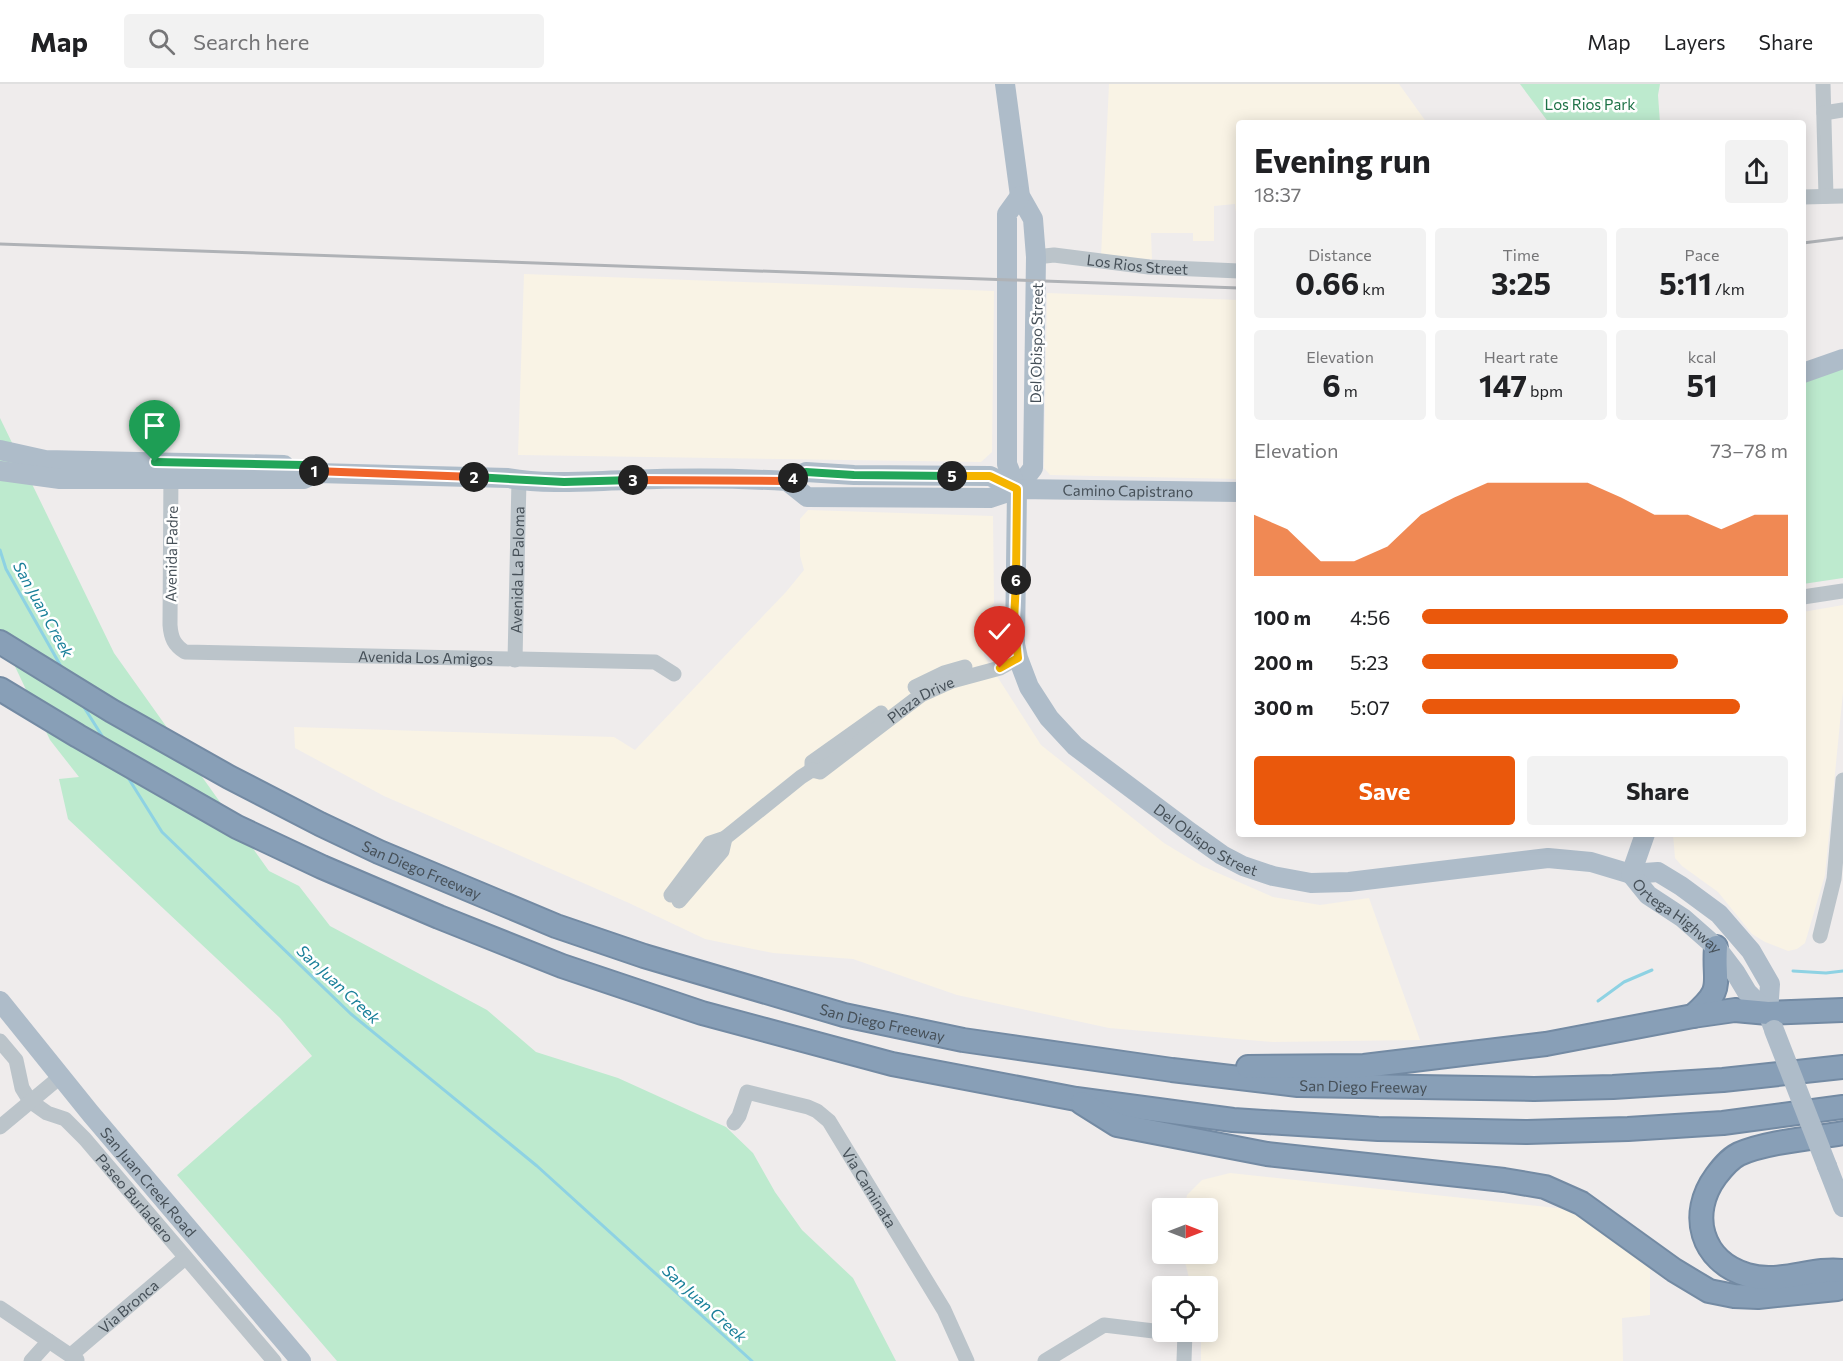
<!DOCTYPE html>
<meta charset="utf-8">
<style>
:root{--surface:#fff;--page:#f2f2f2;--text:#202124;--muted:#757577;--line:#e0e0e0;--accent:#ea580c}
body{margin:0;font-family:Commissioner,sans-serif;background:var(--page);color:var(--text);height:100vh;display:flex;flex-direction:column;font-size:22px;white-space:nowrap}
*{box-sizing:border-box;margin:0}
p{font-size:20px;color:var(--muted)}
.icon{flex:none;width:33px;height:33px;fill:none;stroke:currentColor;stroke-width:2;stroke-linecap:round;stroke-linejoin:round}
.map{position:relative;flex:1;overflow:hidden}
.sheet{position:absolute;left:1236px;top:36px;width:570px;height:717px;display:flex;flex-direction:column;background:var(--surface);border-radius:6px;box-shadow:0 3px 15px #0003}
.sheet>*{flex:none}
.needle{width:39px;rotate:90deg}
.tools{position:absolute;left:1152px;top:1114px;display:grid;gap:12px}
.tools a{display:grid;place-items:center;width:66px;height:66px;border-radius:6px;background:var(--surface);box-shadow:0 3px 15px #0003;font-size:30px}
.pin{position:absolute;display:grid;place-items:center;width:51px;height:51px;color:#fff;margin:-62px -26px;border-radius:50% 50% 50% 0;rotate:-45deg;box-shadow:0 0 6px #0007}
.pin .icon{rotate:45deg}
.km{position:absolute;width:30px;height:30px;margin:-15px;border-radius:50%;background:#222;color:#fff;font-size:16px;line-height:30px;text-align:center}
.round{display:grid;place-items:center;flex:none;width:63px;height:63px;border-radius:6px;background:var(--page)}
.head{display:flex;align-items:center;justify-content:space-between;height:102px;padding:0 18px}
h1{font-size:33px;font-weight:700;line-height:45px}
.stats{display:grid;grid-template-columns:repeat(3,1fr);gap:9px;height:102px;padding:6px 18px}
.stats div{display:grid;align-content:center;border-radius:6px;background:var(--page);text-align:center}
.stats b{font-size:30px;font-weight:700}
.stats small{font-size:16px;font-weight:400}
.stats p{font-size:16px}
.chart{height:168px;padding:12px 18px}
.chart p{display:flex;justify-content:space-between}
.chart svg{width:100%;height:108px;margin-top:6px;fill:var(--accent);opacity:.7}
.button{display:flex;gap:12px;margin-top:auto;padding:12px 18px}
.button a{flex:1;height:69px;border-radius:6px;background:var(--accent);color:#fff;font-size:24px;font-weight:700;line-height:69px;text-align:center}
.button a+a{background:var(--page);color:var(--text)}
ul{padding:0 18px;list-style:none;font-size:20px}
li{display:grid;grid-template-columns:96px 72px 1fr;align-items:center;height:45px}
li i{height:15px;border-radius:8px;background:var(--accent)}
header{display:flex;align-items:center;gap:36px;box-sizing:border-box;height:84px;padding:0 30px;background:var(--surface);border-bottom:2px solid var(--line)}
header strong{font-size:28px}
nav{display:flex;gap:33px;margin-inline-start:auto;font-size:21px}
.search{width:420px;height:54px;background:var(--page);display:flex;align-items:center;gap:15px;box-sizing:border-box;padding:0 21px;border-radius:6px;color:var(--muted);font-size:22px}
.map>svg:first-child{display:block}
.commercial{fill:#f9f3e5}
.green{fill:#bdeace}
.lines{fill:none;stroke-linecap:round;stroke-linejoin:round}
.stream{stroke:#8ed2e3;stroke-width:3}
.highway-casing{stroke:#738aa3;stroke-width:26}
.minor{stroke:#bbc4ca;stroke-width:15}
.major{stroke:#aebcc9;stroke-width:20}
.highway{stroke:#889fb7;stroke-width:22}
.rail{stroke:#afb2b6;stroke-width:3}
.major-bridge{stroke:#aebcc9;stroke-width:20}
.split-1-casing{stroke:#fff;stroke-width:12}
.split-2-casing{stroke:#fff;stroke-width:12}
.split-3-casing{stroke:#fff;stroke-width:12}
.split-4-casing{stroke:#fff;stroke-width:12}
.split-5-casing{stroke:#fff;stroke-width:12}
.split-6-casing{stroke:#fff;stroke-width:12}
.split-7-casing{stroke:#fff;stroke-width:12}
.split-1{stroke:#22a559;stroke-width:8}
.split-2{stroke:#f0652b;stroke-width:8}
.split-3{stroke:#22a559;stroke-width:8}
.split-4{stroke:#f0652b;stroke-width:8}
.split-5{stroke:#22a559;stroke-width:8}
.split-6{stroke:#f5b400;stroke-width:8}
.split-7{stroke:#f5b400;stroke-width:8}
.labels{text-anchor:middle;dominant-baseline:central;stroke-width:5;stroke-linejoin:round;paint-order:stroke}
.park-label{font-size:15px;fill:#1e7247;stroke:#fff}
.street-label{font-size:15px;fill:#465058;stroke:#fff}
.water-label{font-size:16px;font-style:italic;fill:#187f99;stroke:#fff}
</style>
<header>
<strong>Map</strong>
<div class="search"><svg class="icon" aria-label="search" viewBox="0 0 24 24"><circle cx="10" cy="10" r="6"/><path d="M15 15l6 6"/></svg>Search here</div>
<nav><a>Map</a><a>Layers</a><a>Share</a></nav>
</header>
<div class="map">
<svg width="1843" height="1277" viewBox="0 0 1843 1277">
<rect width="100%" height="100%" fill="#efecec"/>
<g class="commercial">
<path d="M1109,0H1399L1427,39H1239V128L1236,129L1235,120L1214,122V157H1193V149H1151L1152,175L1101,173Z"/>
<path d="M524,190L994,207L992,368L981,378L518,371Z"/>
<path d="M1047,209L1239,216V395L1050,391L1044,384Z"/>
<path d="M808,426L993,432L994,519L987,527L984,572L1041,661L1164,759L1202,782L1273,813L1320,821L1369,814L1420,956L1272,958L1109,944L957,911L853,875L773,869L705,855L629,819L384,712L295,664L294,643L614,653L635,666L786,508L804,486L800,472V435Z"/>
<path d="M1843,521V608L1825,791L1805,859L1797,865L1788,867L1765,858L1752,850L1718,808L1682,782L1675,774L1673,750H1803V528Z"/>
<path d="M1230,1089L1566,1125L1583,1134L1650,1183V1231L1622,1234L1623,1277H1201V1257L1204,1248H1208V1203L1191,1202L1183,1170H1208V1125H1184L1187,1111L1202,1096Z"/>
</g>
<g class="green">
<path d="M1520,0H1660L1658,11L1660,39H1549Z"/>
<path d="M1843,284V494L1803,500V299Z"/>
<path d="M0,334L114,569L269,787L299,802L330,842L487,926L536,968L618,994L726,1043L753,1069L775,1108L802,1146L853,1194L896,1277H337L177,1091L312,972L280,934L68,735L59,695L79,693L50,656L0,551Z"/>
</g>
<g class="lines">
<g class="stream">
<path d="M0,466L6,485L63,586"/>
<path d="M82,620L104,655"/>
<path d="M127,692L162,748L351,930L537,1082L752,1277"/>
<path d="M1793,887L1826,889L1843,887"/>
<path d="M1598,917L1624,898L1652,886"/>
</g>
<defs>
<g id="highway">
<path id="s12" d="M0,558L112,627L229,693L320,740L379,768L556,842L644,872L844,931L963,956L1172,986L1298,1001L1534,1005L1613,1003L1723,996L1843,983"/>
<path d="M0,605L78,652L237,743L322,783L439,833L562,882L702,929L892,980L1076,1015L1233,1036L1378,1045L1527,1048L1628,1045L1723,1039L1843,1023"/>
<path d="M1693,932C1726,903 1713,902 1716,863"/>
<path d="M1248,983L1364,982L1546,960L1693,932L1735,926L1768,929L1843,926"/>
<path d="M1082,1019L1117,1041L1267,1070L1504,1096L1545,1103L1581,1119L1674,1186L1709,1207L1734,1212L1758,1213L1837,1205L1843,1202"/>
<path d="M1843,1049C1813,1054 1766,1058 1739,1070C1729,1075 1722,1084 1716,1092C1688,1130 1701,1177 1747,1191C1779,1201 1811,1183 1843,1187"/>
</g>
</defs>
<use href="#highway" class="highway-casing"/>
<g class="minor">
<path d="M1823,0L1826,112"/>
<path d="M1824,29L1843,26"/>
<path d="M1803,113L1843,112"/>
<path id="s1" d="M1036,173L1054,171L1149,183L1239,187"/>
<path id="s2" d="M171,386L170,541C171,554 174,561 185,568L655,578L674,590"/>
<path d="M1803,513L1843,507"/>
<path id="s3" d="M515,576L519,396"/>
<path d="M915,603L944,589L965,583"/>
<path d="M812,686V678L881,629"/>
<path id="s4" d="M671,811L710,759L725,754L801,693L812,686L820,688L921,611L952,597L1000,584L1018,574"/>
<path d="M679,817L722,767L725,754"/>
<path d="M1820,852L1834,795L1843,696"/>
<path id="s5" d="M0,957L16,976L22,1004L30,1017L47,1029L65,1035L85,1055L274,1277"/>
<path id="s6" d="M734,1039L739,1032L747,1008L808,1023L817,1027L829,1037L944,1226L967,1277"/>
<path d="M0,1043L60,993"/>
<path d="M0,1224L77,1276"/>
<path id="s7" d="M71,1271L185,1174"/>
<path d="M31,1277L49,1257"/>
<path d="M1045,1277L1104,1241L1162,1248"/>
<path d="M1184,1277L1185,1248"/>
</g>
<g class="major">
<path d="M1005,0L1020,112L1033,135L1036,173L1033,384L1017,405"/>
<path id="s8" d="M1020,112L1007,130V380L1017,405L1015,560L1018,574L1029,603L1049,634L1075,662L1191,749L1222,771L1243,782L1273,792L1311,799L1349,798L1548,774L1591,778L1631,790L1658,788L1681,802L1719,830L1751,867L1770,900L1768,929L1773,943"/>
<path d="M1803,289L1843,275"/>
<path d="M0,366L45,376L284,381"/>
<path d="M0,387L60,395H304L317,389L508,394C547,401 589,397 628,396C681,394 734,394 787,397L806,388L854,391L990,392L1017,405"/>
<path id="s9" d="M787,397L807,413L990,414L1017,405L1239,408"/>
<path id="s10" d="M1631,790L1648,811L1683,834L1716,863L1735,888L1747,908L1768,929"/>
<path d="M1631,790L1645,750"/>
<path id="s11" d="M0,917L91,1030L301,1277"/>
<path d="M1827,1082L1843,1123"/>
</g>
<use href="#highway" class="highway"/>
<g class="rail">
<path d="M1803,159L1843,154"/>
<path d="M0,160L1239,204"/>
</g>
<path class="major-bridge" d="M1774,946L1827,1082"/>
</g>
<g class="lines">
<defs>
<path id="split-1" d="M155,378L303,381L314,387"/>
<path id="split-2" d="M314,387L474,393"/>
<path id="split-3" d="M474,393L564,398L633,396"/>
<path id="split-4" d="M633,396L786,397L793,394"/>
<path id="split-5" d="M793,394L806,388L854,391L952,392"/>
<path id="split-6" d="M952,392H990L1017,405L1016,496"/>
<path id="split-7" d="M1000,584L1018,574L1014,538L1016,496"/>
</defs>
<use href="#split-1" class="split-1-casing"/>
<use href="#split-2" class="split-2-casing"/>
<use href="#split-3" class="split-3-casing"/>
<use href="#split-4" class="split-4-casing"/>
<use href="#split-5" class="split-5-casing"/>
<use href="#split-6" class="split-6-casing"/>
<use href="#split-7" class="split-7-casing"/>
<use href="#split-1" class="split-1"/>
<use href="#split-2" class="split-2"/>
<use href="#split-3" class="split-3"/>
<use href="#split-4" class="split-4"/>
<use href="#split-5" class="split-5"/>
<use href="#split-6" class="split-6"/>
<use href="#split-7" class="split-7"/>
</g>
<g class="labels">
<g class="park-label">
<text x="1590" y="20">Los Rios Park</text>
</g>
<g class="street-label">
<text stroke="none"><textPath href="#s1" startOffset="102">Los Rios Street</textPath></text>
<text transform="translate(1036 259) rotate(-89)">Del Obispo Street</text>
<text stroke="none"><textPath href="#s9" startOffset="348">Camino Capistrano</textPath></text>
<text transform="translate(171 470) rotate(-89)">Avenida Padre</text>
<text stroke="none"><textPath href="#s3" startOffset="90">Avenida La Paloma</textPath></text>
<text stroke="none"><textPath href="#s2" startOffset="428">Avenida Los Amigos</textPath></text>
<text stroke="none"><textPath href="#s4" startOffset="324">Plaza Drive</textPath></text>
<text stroke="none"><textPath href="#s8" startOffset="736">Del Obispo Street</textPath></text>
<text stroke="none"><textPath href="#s12" startOffset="480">San Diego Freeway</textPath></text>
<text stroke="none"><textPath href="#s10" startOffset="63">Ortega Highway</textPath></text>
<text stroke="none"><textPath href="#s12" startOffset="966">San Diego Freeway</textPath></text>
<text stroke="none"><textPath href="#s12" startOffset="1452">San Diego Freeway</textPath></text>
<text stroke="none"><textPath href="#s11" startOffset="234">San Juan Creek Road</textPath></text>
<text stroke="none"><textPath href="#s6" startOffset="200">Via Caminata</textPath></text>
<text stroke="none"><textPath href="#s5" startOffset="214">Paseo Burladero</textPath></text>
<text stroke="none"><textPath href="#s7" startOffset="75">Via Bronca</textPath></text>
</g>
<g class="water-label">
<text transform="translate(44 525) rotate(61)">San Juan Creek</text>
<text transform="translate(339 900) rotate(43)">San Juan Creek</text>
<text transform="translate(705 1219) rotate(42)">San Juan Creek</text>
</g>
</g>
</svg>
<div class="tools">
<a><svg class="needle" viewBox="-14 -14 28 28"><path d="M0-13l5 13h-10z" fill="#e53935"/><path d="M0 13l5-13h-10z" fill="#757577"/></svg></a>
<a><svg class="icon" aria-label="locate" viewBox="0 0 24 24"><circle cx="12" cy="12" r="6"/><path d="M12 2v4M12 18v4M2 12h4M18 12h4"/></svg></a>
</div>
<div class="pin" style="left:155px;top:378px;background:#1e9e55"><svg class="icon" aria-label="arrive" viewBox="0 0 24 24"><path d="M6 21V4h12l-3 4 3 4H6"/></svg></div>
<div class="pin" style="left:1000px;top:584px;background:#d93025"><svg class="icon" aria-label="check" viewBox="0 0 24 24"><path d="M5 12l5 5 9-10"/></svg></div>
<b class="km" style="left:314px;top:387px">1</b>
<b class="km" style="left:474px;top:393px">2</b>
<b class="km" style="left:633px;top:396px">3</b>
<b class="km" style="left:793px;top:394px">4</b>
<b class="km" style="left:952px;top:392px">5</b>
<b class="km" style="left:1016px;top:496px">6</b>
<section class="sheet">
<div class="head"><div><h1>Evening run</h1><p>18:37</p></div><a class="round"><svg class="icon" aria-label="share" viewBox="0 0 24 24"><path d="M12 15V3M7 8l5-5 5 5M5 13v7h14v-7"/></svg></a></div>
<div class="stats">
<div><p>Distance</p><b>0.66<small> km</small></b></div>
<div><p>Time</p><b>3:25</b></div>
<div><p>Pace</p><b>5:11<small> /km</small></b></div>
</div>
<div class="stats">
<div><p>Elevation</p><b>6<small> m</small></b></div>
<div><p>Heart rate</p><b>147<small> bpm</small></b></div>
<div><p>kcal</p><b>51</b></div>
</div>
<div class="chart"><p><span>Elevation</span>73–78 m</p>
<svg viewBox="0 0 160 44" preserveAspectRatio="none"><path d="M0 44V19L10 25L20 38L30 38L40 32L50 19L60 12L70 6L80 6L90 6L100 6L110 12L120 19L130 19L140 25L150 19L160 19V44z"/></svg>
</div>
<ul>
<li><b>100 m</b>4:56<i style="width:100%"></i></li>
<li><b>200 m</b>5:23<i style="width:70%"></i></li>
<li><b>300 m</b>5:07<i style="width:87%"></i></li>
</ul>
<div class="button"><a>Save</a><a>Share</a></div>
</section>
</div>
